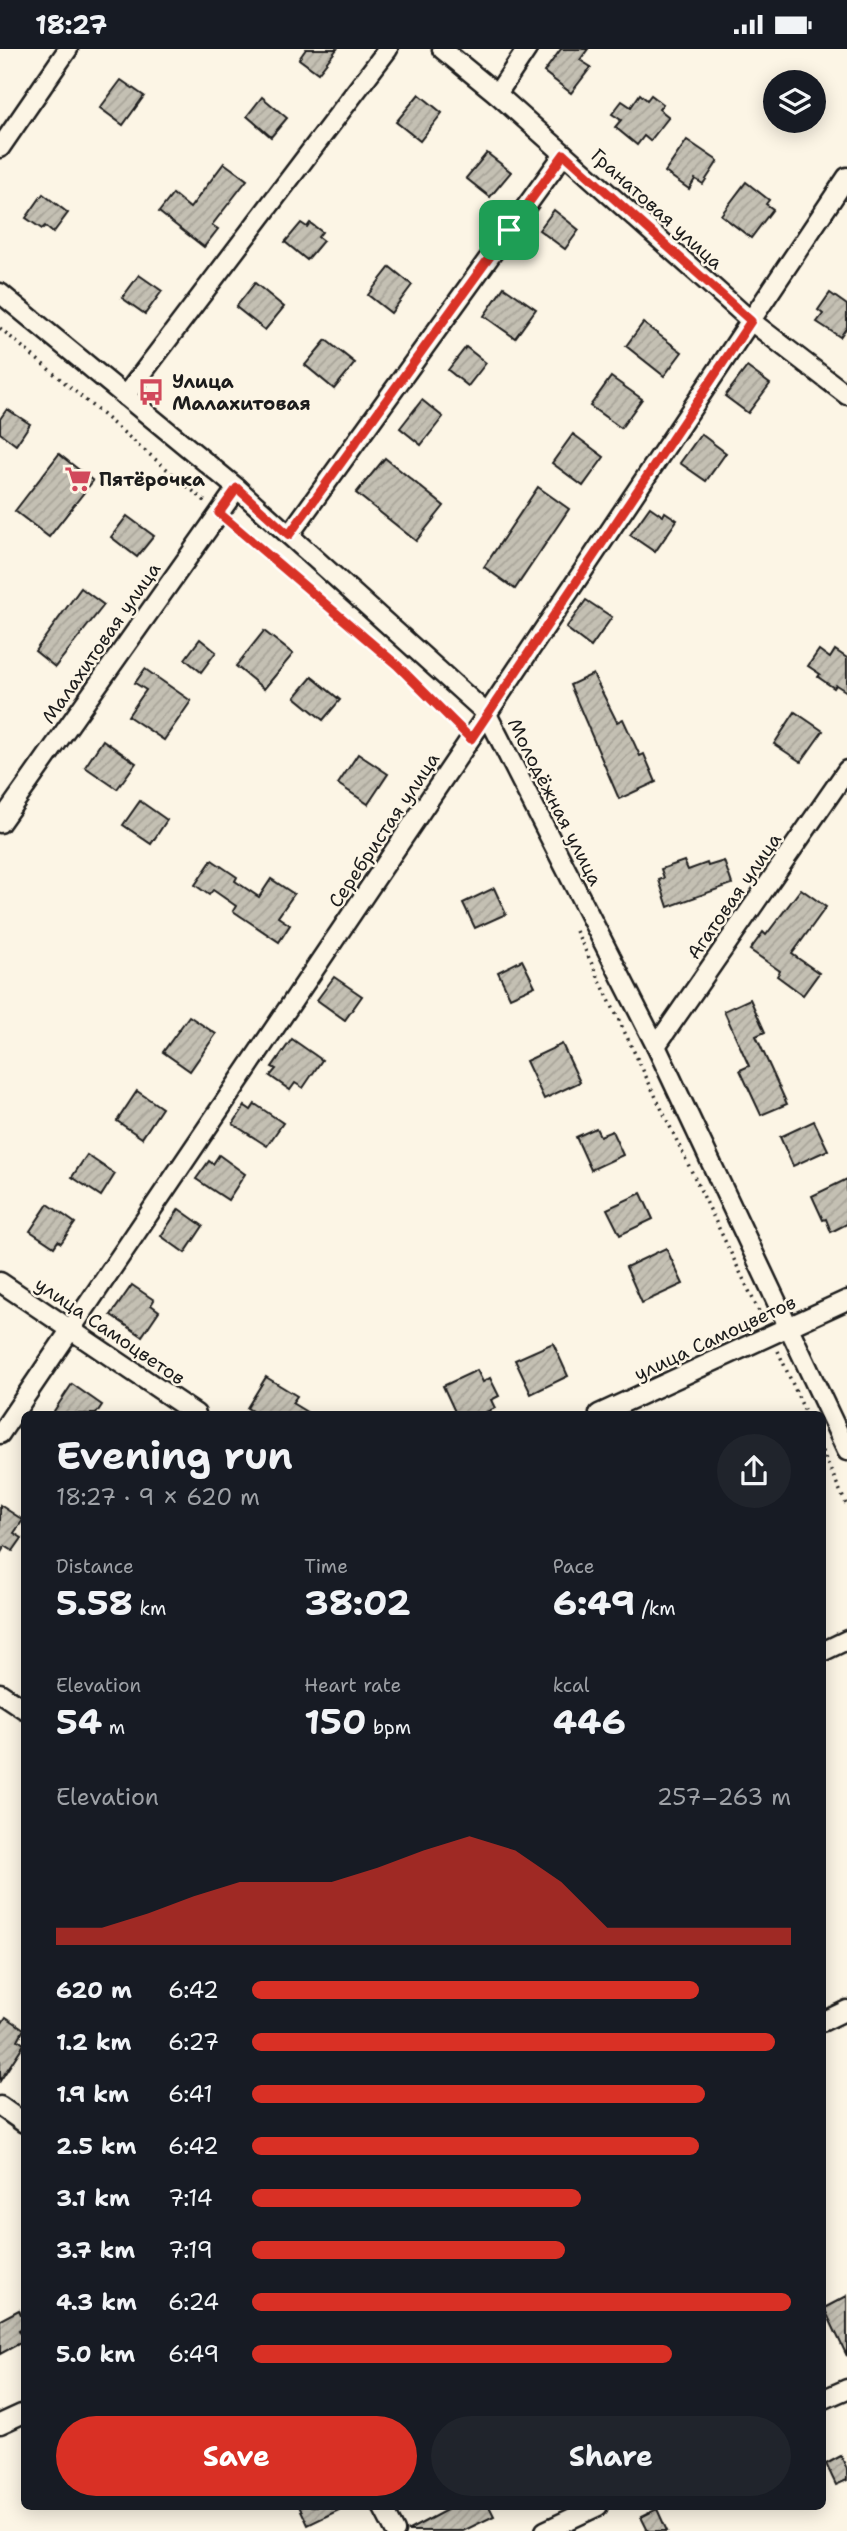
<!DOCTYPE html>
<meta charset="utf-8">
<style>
:root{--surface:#171b24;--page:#20242c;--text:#f1f3f6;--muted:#9ea1a6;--accent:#d93025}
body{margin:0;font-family:"Shantell Sans",sans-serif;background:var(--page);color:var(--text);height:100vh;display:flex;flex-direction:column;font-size:26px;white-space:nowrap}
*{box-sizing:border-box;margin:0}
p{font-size:23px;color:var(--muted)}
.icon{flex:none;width:38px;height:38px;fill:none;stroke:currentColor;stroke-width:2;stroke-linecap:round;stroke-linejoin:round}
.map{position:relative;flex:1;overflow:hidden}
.drawer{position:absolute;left:21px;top:1362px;width:805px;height:1099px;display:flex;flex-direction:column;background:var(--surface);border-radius:10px;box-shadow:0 4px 18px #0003}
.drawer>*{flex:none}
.controls{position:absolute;left:763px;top:21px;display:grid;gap:14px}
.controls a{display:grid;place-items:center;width:63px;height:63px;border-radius:50%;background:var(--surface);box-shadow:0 4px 18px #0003;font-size:35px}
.pin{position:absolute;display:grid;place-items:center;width:60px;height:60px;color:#fff;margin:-30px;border-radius:14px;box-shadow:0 4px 10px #0006}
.round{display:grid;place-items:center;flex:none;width:74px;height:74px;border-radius:37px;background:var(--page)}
.overview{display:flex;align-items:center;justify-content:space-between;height:119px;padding:0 35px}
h1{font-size:38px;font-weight:700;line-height:52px}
.figures{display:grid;grid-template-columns:repeat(3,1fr);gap:10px;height:119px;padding:7px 35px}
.figures div{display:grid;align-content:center}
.figures b{font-size:35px;font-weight:700}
.figures small{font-size:19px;font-weight:400}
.figures p{font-size:19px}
.chart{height:196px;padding:14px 35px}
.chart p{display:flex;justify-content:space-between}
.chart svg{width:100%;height:126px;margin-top:7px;fill:var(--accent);opacity:.7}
.action{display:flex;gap:14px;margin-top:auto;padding:14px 35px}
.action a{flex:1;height:80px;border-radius:42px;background:var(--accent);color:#fff;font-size:28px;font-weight:700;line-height:80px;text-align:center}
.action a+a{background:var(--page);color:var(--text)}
ul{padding:0 35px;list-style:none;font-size:23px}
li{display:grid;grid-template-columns:112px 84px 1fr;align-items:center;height:52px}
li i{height:18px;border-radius:9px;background:var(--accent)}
.status{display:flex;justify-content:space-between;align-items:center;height:49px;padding:0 35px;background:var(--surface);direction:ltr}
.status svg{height:19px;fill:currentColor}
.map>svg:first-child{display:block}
.building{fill:url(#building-hatch);stroke:#1c1c1c;stroke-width:2}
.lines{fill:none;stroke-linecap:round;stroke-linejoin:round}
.minor-casing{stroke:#1c1c1c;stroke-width:23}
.path{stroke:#1c1c1c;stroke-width:3.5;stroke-dasharray:2 5;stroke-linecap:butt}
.minor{stroke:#fcf5e5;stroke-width:18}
.route-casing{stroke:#fff;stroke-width:14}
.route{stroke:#d93025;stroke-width:9}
.labels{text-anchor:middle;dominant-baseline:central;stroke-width:5;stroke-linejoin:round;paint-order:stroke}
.street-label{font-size:19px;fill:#1c1c1c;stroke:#fcf5e5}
.poi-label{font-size:19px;font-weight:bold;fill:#1c1c1c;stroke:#fcf5e5;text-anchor:start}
</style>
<div class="status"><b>18:27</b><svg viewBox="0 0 49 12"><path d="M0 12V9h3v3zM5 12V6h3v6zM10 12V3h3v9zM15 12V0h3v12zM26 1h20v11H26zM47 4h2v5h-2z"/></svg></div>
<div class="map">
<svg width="847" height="2482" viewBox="0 0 847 2482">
<defs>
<pattern id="building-hatch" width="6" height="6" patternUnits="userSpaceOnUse" patternTransform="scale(1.75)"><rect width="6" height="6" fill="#c4c0b3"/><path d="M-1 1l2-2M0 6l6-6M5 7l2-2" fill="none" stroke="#a8a499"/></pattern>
</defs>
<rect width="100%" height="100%" fill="#fcf5e5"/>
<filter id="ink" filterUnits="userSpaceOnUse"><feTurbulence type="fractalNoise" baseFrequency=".0143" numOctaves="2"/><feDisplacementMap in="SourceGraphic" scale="14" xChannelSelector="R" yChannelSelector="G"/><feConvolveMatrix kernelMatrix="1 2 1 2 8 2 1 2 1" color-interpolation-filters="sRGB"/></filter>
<g filter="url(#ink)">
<g class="building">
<path d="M306,0H337L318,24L299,10Z"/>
<path d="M561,0H588L580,11L591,18L571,44L544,23Z"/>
<path d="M121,31L144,47L123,76L100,59Z"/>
<path d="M419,45L442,64L420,92L396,73Z"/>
<path d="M640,45L647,51L651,46L663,55L659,60L669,68L650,92L644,87L637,96L615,78L621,71L612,65L622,52L631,58Z"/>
<path d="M262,48L287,69L271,88L247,67Z"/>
<path d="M687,91L718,112L703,135L695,130L689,140L665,123Z"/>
<path d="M487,104L511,123L490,148L466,129Z"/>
<path d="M224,114L247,131L212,176L218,180L204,198L159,163L173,145L190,159Z"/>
<path d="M746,133L769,151L766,155L773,160L751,189L721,166Z"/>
<path d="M43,145L68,164L53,184L45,177L42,180L26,169Z"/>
<path d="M554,161L579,181L565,200L539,181Z"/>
<path d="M301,174L307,178L310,174L322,183L318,188L323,192L307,211L285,193Z"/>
<path d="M390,218L412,236L391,264L368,246Z"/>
<path d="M139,226L162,242L145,265L122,249Z"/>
<path d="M255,234L284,258L265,281L236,258Z"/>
<path d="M504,238L536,260L515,289L484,267Z"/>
<path d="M830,244L847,256V278L840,288L817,273L823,265L818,261Z"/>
<path d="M643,274L682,303L664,327L626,297Z"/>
<path d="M326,291L355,314L334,340L305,316Z"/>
<path d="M466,298L486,314L468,337L448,321Z"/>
<path d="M747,318L770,335L748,364L725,347Z"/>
<path d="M611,328L642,350L621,379L590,357Z"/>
<path d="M422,351L443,368L421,396L400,379Z"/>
<path d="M7,360L30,375L16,396L0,384V370Z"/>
<path d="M573,385L604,408L583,437L552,414Z"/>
<path d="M701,385L726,404L706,432L680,414Z"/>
<path d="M59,405L93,432L49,488L15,462Z"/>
<path d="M385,409L444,457L416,492L356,444Z"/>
<path d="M538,438L569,460L515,540L484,518Z"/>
<path d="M650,458L663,467L665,463L677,471L655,503L630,486Z"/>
<path d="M127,467L154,487L137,508L111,488Z"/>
<path d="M81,539L104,556L55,618L35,602Z"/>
<path d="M586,551L612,568L591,598L566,579Z"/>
<path d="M264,582L293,605L264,640L236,617Z"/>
<path d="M200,590L216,603L201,623L185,610Z"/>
<path d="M819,601L830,609L835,601L847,609V643L836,636L834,639L818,628L820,625L808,617Z"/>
<path d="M145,620L191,652L164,691L128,667L146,641L135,634Z"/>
<path d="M593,625L617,673L623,670L640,707L644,705L656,733L619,750L570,636Z"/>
<path d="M312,628L340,651L323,671L295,648Z"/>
<path d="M795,663L823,682L801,713L774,695Z"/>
<path d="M103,691L136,714L117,740L85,718Z"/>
<path d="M358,705L388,725L368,755L338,735Z"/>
<path d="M140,752L167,771L151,795L123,776Z"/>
<path d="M212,811L237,828L235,832L259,848L271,830L294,845L278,868L290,876L279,893L233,862L236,857L213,841L209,846L195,836Z"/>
<path d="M684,812L688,821L707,814L708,817L724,812L732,835L668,858L659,831L664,829L661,820Z"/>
<path d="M494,839L506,865L475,879L463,854Z"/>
<path d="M801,840L826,858L792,905L819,924L803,946L777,927L780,922L750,901L763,883L766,886Z"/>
<path d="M522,911L535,937L510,948L498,923Z"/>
<path d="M334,928L362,947L345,971L317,951Z"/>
<path d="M750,950L765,983L756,987L787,1055L761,1066L740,1021L749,1017L724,962Z"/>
<path d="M189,967L216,985L190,1022L163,1003Z"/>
<path d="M292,990L322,1011L303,1039L295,1034L290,1041L270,1027L276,1020L272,1018Z"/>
<path d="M562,995L580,1033L544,1050L526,1012Z"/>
<path d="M137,1042L162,1059L142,1089L117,1072Z"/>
<path d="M255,1055L283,1074L267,1097L233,1075L245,1057L251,1061Z"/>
<path d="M814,1072L828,1101L793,1117L780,1088Z"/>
<path d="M596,1079L600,1087L612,1082L623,1106L591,1121L576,1088Z"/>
<path d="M87,1106L115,1125L101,1147L72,1128Z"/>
<path d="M219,1106L245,1125L228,1151L196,1130L209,1112L213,1115Z"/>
<path d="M847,1130V1175L831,1183L826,1170L823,1171L812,1147Z"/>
<path d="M641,1144L653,1170L620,1186L607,1160Z"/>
<path d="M48,1155L75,1174L61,1194L58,1192L54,1198L30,1182Z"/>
<path d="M179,1160L203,1177L185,1204L161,1187Z"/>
<path d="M666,1199L683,1235L642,1254L626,1218Z"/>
<path d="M132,1236L154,1251L151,1256L159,1262L142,1287L111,1266Z"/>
<path d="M553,1294L568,1327L531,1345L515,1311Z"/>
<path d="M477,1321L483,1333L490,1329L499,1347L491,1351L495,1359L482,1365H456L443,1337Z"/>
<path d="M266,1328L297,1347L292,1354L310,1365H257L247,1359Z"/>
<path d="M72,1335L102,1356L96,1365H52Z"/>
<path d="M0,1456L23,1471L14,1484L22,1489L13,1502L5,1497L0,1505Z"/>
<path d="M6,1968L24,1980L18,1991L24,1995L0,2032V1977Z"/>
<path d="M847,2247V2307L824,2259Z"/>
<path d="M19,2261L24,2272V2278L19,2281L24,2292L0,2305V2271Z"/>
<path d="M841,2407L847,2420V2431L836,2436L826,2415Z"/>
<path d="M299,2457H347L308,2476Z"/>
<path d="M454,2457H489L494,2467L463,2482H407Z"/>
<path d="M657,2460L667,2482H648L641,2468Z"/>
</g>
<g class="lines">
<defs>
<g id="minor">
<path d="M442,0L497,45L751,272L847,346"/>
<path d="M497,45L527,0"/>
<path d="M0,99L68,0"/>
<path d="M0,244L237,439L487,665L656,997L847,1402"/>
<path d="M125,347L388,0"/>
<path d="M289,486L564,105"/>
<path d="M0,774L237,439"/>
<path d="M656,997L847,721"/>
<path d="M0,1233L196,1365"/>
<path d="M599,1365L847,1251"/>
<path d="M0,1385L487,665L847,128"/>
<path d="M822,1603L847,1591"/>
<path d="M0,1644L24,1660"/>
<path d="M822,1973L847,1961"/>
<path d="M0,2057L24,2074"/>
<path d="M822,2351L847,2340"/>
<path d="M0,2375L24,2364"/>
<path d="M382,2457L395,2482"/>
<path d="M545,2482L598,2457"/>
</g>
</defs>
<use href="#minor" class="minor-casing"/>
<g class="path">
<path d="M0,279L207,454"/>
<path d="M231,475L397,616L458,677"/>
<path d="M576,882L764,1273"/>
<path d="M778,1302L806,1365"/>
<path d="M822,1402L847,1457"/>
</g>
<use href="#minor" class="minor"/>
</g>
</g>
<g class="lines" filter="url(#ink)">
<defs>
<path id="route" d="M564,105L751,272L471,690L397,616L219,464L237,439L289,486Z"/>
</defs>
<use href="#route" class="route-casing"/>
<use href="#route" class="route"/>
</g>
<defs>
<symbol id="bus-bare" viewBox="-9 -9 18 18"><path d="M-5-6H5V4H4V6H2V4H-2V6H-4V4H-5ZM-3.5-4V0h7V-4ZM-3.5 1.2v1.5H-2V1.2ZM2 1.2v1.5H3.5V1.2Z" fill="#d1495b" stroke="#fcf5e5" stroke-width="2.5" paint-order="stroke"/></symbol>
<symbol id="supermarket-bare" viewBox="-9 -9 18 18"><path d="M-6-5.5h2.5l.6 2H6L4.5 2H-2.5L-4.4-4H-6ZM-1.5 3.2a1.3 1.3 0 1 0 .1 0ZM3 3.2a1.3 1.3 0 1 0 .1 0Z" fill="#d1495b" stroke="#fcf5e5" stroke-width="2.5" paint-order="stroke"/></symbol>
</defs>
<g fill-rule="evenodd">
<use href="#bus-bare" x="132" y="324" width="38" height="38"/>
<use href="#supermarket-bare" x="59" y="411" width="38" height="38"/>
</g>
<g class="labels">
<g class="street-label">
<text transform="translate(657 160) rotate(42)">Гранатовая улица</text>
<text transform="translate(101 594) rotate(-55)">Малахитовая улица</text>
<text transform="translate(555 753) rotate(63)">Молодёжная улица</text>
<text transform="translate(384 781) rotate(-56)">Серебристая улица</text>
<text transform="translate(734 847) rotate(-55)">Агатовая улица</text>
<text transform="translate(110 1282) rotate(34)">улица Самоцветов</text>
<text transform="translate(715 1289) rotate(-25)">улица Самоцветов</text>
</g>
<g class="poi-label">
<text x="172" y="332">Улица<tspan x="172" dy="22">Малахитовая</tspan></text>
<text x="99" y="430">Пятёрочка</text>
</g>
</g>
</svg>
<div class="controls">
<a><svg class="icon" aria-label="layers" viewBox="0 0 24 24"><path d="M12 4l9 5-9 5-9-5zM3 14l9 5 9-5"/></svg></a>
</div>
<div class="pin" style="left:509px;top:181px;background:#1e9e55"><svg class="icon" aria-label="arrive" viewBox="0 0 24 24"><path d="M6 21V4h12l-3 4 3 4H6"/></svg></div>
<section class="drawer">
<div class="overview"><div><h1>Evening run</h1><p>18:27 · 9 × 620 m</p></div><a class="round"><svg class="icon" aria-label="share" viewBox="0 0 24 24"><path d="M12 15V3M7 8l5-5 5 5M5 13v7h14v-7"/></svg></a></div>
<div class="figures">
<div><p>Distance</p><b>5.58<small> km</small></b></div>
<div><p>Time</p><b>38:02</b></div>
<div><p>Pace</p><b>6:49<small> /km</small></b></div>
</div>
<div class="figures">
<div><p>Elevation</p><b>54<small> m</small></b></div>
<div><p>Heart rate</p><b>150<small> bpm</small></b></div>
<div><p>kcal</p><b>446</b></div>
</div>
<div class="chart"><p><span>Elevation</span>257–263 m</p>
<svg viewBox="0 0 160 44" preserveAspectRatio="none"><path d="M0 44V38L10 38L20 33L30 27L40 22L50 22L60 22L70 17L80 11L90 6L100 11L110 22L120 38L130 38L140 38L150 38L160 38V44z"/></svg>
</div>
<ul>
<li><b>620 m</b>6:42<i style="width:83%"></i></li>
<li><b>1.2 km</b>6:27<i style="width:97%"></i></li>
<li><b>1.9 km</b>6:41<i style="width:84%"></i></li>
<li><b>2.5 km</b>6:42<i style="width:83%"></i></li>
<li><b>3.1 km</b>7:14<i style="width:61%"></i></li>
<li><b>3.7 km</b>7:19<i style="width:58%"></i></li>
<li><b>4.3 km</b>6:24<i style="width:100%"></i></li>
<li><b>5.0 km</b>6:49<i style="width:78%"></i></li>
</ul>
<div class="action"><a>Save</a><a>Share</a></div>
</section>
</div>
